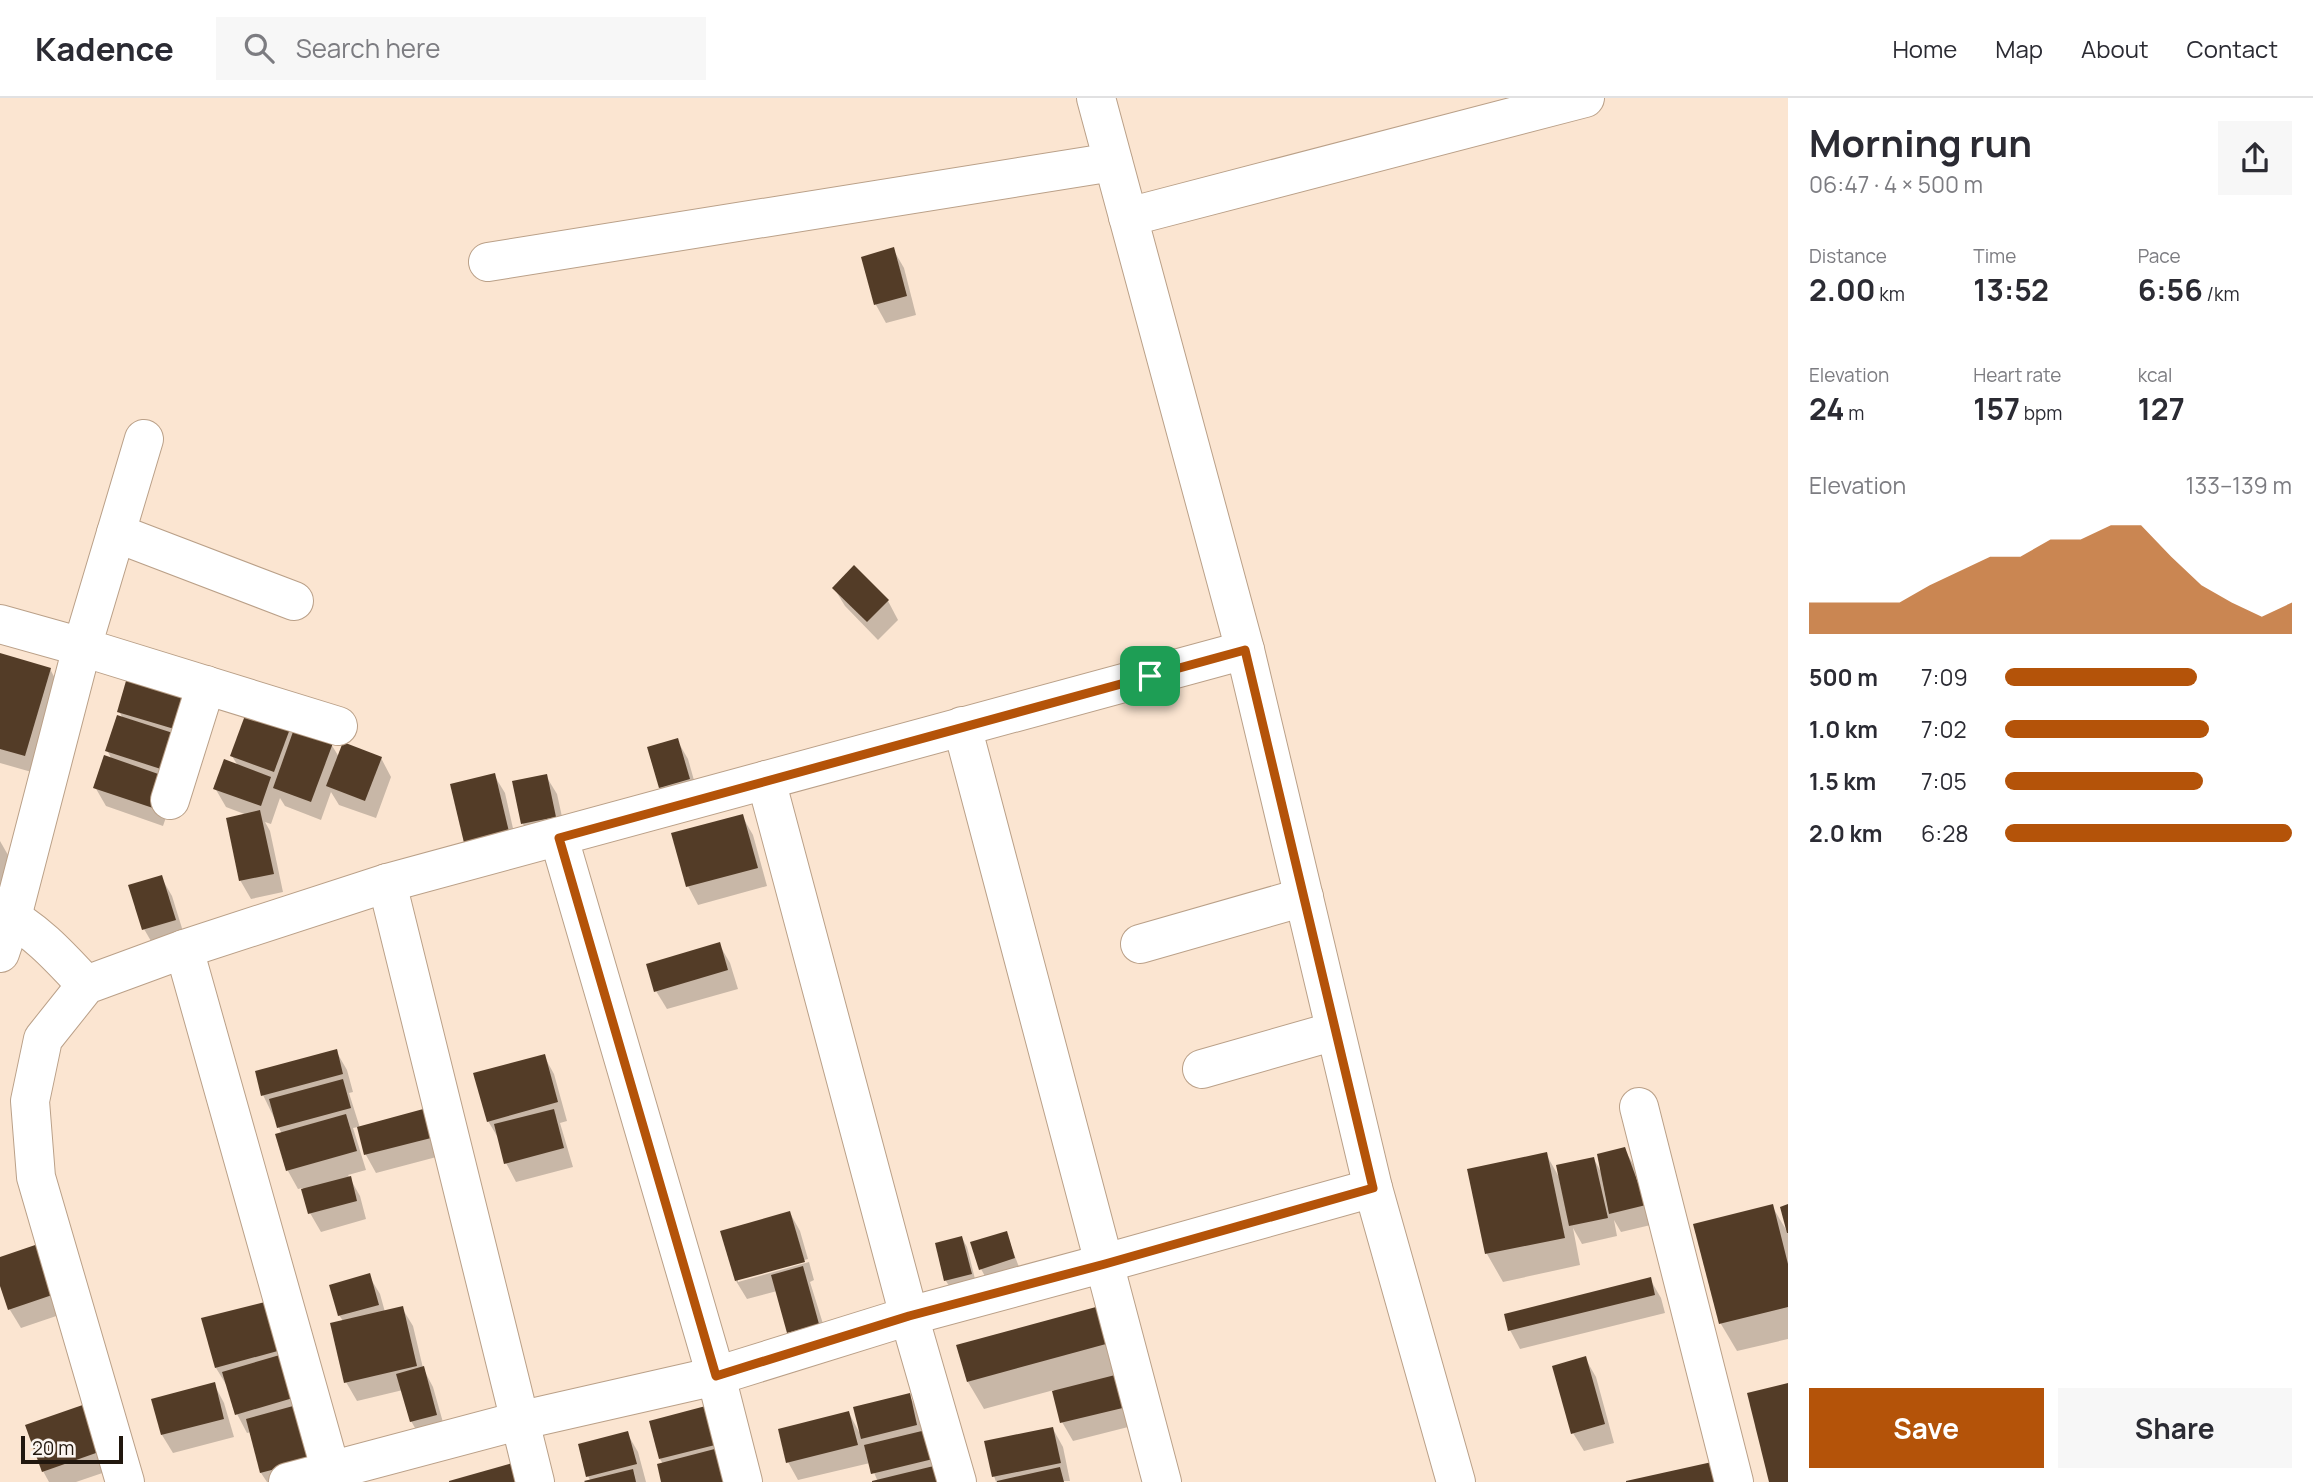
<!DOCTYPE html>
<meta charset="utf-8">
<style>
:root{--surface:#fff;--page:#f7f7f7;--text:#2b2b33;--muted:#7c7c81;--line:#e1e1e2;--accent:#b45309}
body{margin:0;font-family:Manrope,sans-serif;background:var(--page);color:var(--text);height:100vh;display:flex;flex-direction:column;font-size:26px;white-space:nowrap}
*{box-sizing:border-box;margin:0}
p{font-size:23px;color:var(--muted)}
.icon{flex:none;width:38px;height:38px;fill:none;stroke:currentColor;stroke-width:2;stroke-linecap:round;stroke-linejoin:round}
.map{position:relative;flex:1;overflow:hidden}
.details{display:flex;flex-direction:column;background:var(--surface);width:525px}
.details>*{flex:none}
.scale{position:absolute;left:21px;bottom:18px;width:102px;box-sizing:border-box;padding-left:7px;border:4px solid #21170e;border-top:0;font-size:19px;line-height:24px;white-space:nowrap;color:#21170e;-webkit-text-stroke:5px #fbf5f0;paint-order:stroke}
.pin{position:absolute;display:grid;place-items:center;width:60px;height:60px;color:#fff;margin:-30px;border-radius:14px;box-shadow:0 4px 10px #0006}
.round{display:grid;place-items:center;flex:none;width:74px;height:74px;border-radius:0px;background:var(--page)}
.headline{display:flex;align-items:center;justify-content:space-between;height:119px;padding:0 21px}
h1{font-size:38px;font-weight:700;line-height:52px}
.figures{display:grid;grid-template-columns:repeat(3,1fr);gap:10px;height:119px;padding:7px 21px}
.figures div{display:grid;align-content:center}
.figures b{font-size:30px;font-weight:700}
.figures small{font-size:19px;font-weight:400}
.figures p{font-size:19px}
.chart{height:196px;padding:14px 21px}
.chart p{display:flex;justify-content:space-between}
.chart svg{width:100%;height:126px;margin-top:7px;fill:var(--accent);opacity:.7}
.button{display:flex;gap:14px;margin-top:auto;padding:14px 21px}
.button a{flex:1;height:80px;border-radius:0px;background:var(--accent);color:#fff;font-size:28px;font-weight:700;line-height:80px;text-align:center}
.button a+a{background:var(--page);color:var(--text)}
ul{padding:0 21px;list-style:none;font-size:23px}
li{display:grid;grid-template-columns:112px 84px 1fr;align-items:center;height:52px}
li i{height:18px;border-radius:9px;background:var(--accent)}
header{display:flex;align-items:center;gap:42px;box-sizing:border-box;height:98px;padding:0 35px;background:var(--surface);border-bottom:2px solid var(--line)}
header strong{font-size:33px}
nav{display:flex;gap:38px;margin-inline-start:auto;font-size:24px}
.search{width:490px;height:63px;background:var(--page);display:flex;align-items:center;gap:18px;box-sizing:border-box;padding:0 24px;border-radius:0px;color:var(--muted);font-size:26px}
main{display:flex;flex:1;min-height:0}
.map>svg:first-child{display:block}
.shadow{fill:#0003}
.building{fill:#533c27}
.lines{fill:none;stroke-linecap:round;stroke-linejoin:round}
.minor-casing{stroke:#baa088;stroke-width:40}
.minor{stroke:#fff;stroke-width:38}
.route-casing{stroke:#fff;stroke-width:14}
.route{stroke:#b45309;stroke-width:9}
</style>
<header>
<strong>Kadence</strong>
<div class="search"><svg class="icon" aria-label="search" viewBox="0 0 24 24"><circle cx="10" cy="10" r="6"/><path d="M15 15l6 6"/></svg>Search here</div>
<nav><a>Home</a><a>Map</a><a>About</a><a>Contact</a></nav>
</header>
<main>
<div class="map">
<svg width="1788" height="1384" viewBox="0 0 1788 1384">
<rect width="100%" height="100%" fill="#fbe5d1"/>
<g class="shadow">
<path d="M893,151L904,170L916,217L886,225L876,207L863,160Z"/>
<path d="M834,490L888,503L898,522L878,542L845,508Z"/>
<path d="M0,558L50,571L60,590L35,675L0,665Z"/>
<path d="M119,613L202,615L163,728L106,708L95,689L112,662L107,652L123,621Z"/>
<path d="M290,630L294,637L331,646L339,659L381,660L391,679L376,720L339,707L331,694L321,722L285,708L280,700L271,726L265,724L270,733L283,794L251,801L240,782L247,717L226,709L215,690L238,668L232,658Z"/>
<path d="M677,642L688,661L699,700L671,707L660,689Z"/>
<path d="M494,677L505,695L519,757L477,766Z"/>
<path d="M546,678L557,696L566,737L533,744L523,726L514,684Z"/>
<path d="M742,718L753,737L767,788L698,807L688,788Z"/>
<path d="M0,743L8,757L0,793Z"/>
<path d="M161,779L172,798L185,840L155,850L144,831Z"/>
<path d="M719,846L730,865L738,891L667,911L656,893Z"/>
<path d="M336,953L347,972L353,994L349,995L360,1030L426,1012L444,1057L376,1075L366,1057L358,1029L353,1030L366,1072L348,1077L360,1098L366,1121L321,1134L310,1115L303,1090L298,1091L288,1073L277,1037L282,1036L263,997Z"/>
<path d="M544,958L554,976L567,1023L560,1025L573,1069L516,1084L506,1065L500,1043L488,1023Z"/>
<path d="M1624,1051L1635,1069L1655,1126L1621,1134L1614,1122L1617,1138L1582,1146L1573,1130L1580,1167L1503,1184L1487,1156L1469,1072L1546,1056L1559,1079L1594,1061L1601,1074Z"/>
<path d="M1772,1108L1788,1135V1241L1737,1253L1721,1226L1696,1127Z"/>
<path d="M790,1115L800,1133L808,1161L738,1180V1184L809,1164L814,1182L810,1184L829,1245L800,1253L789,1234L777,1193L747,1201L736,1183Z"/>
<path d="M1006,1135L1019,1169L986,1180L981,1171Z"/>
<path d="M962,1140L967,1149L976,1185L951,1191L946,1183L937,1147Z"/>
<path d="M43,1146L71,1213L21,1230L10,1212L0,1183V1161Z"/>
<path d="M369,1178L380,1196L385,1214L402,1210L413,1228L423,1270L433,1289L446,1335L422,1342L411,1323L403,1292L357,1303L346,1284L343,1223L339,1217Z"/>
<path d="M1650,1181L1661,1200L1665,1215L1520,1251L1510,1232Z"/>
<path d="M272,1204L312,1316L307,1384H267L261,1375L251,1334L247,1335L237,1316L227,1288L216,1270Z"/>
<path d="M1106,1208L1140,1326L1073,1343L1062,1324L1054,1292L984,1311L968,1284Z"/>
<path d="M1585,1260L1596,1279L1614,1345L1584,1353L1573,1335Z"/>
<path d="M214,1286L224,1305L234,1339L173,1355L162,1337Z"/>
<path d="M909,1297L920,1316L940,1368L878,1384L870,1365L798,1382L788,1364L849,1315L859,1334Z"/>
<path d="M96,1304L123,1368L76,1384H49L43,1373Z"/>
<path d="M716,1308L744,1384H663V1366L660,1361Z"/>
<path d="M1053,1331L1063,1349L1070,1383L996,1384L994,1378Z"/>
<path d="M627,1335L638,1354L646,1384H591L588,1378Z"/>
</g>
<g class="building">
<path d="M894,149L907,198L874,207L861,159Z"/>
<path d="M854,467L889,502L867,524L832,490Z"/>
<path d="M0,555L51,570L25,658L0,651Z"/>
<path d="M128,576L192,595L181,633L117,614Z"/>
<path d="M247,612L291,628L274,674L230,658Z"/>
<path d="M117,617L179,637L167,673L105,653Z"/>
<path d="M294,631L333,645L311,704L273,690Z"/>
<path d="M678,640L690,681L659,690L647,649Z"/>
<path d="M343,644L382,659L365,703L326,688Z"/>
<path d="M104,657L164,678L153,710L93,690Z"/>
<path d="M224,661L271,679L261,708L213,691Z"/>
<path d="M495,675L510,738L465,749L450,686Z"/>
<path d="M547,676L556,719L521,726L512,683Z"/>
<path d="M260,712L274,776L239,783L226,720Z"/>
<path d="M743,716L758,770L686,789L671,735Z"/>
<path d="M162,777L176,822L142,832L128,787Z"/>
<path d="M720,844L728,872L654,894L646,866Z"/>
<path d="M337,951L343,976L261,998L255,973Z"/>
<path d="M545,956L558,1004L487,1024L473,975Z"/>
<path d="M343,981L351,1010L277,1030L269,1001Z"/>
<path d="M427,1010L435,1039L364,1057L357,1029Z"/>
<path d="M554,1011L564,1050L504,1066L494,1026Z"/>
<path d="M346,1016L357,1053L286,1073L275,1036Z"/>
<path d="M1625,1049L1646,1107L1609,1116L1597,1056Z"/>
<path d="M1547,1054L1565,1140L1485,1156L1467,1071Z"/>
<path d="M1594,1059L1608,1120L1569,1128L1556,1067Z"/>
<path d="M351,1078L357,1103L308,1116L301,1091Z"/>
<path d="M1773,1106L1788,1166V1209L1719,1226L1693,1126Z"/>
<path d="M1788,1106V1135H1787L1780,1109Z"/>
<path d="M790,1113L805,1164L735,1183L720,1133Z"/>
<path d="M1007,1133L1015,1160L979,1172L970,1144Z"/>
<path d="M962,1138L972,1176L944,1183L935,1145Z"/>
<path d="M44,1144L61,1194L8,1212L0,1188V1159Z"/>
<path d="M803,1168L819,1226L787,1235L771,1177Z"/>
<path d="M370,1175L379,1207L338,1218L329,1187Z"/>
<path d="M1651,1179L1655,1197L1508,1233L1504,1216Z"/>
<path d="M273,1202L285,1251L215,1270L201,1220Z"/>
<path d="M1107,1206L1117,1243L967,1284L956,1247Z"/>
<path d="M403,1208L417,1268L344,1285L330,1225Z"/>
<path d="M290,1254L303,1297L235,1317L222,1274Z"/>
<path d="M1586,1258L1605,1326L1571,1336L1552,1268Z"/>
<path d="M424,1268L437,1317L410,1324L396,1276Z"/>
<path d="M1123,1275L1131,1308L1060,1325L1052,1293Z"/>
<path d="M215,1284L224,1321L161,1337L151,1301Z"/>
<path d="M1788,1285V1384H1769L1747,1295Z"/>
<path d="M910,1295L917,1327L861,1341L853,1309Z"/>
<path d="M97,1302L113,1349L42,1374L25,1327Z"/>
<path d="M304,1305L318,1360L260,1375L246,1321Z"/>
<path d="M717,1305L727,1344L659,1361L649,1323Z"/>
<path d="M849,1313L858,1347L786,1365L778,1331Z"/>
<path d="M1053,1329L1061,1365L992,1379L984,1343Z"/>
<path d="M926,1332L933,1361L871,1376L864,1347Z"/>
<path d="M628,1333L637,1366L586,1379L578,1346Z"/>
<path d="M730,1347V1384H661L657,1366Z"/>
<path d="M523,1362L529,1384H449V1383Z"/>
<path d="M1721,1362L1726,1384H1626V1383Z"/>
<path d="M942,1366L947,1384H872V1383Z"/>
<path d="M1060,1369L1064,1384H997V1383Z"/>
<path d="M633,1371L636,1384H585L584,1383Z"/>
</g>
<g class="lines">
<defs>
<g id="minor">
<path d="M1096,0L1245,552L1373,1090L1456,1384"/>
<path d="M1128,119L1585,0"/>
<path d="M488,164L1113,64"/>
<path d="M144,341L82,549L338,628"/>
<path d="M116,435L294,503"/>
<path d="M0,526L82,549L12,819L0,855"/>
<path d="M962,628L1162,1384"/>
<path d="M766,682L909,1218L957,1384"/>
<path d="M170,702L206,587"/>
<path d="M559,740L716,1278L743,1384"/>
<path d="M387,785L535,1384"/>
<path d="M0,814C33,829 61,860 86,887"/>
<path d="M1140,846L1304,799"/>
<path d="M184,851L334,1384"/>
<path d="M1202,971L1335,933"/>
<path d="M1639,1009L1734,1384"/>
<path d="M125,1384L36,1079L30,1003L43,941L86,887L184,851L387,785L1245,552"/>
<path d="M288,1384L518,1323L716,1278L909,1218L1105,1165L1373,1090"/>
</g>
</defs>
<use href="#minor" class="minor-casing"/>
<use href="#minor" class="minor"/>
</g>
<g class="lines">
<defs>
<path id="route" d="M1245,552L1373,1090L1105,1166L909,1218L716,1278L559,740Z"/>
</defs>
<use href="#route" class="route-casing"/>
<use href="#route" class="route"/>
</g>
</svg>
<div class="scale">20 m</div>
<div class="pin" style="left:1150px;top:578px;background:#1e9e55"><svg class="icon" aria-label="arrive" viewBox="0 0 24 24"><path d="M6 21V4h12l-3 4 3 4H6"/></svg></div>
</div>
<section class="details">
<div class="headline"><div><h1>Morning run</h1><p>06:47 · 4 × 500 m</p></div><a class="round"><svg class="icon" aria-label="share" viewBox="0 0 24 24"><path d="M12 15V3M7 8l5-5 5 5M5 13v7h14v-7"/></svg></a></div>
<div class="figures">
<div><p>Distance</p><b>2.00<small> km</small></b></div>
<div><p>Time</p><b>13:52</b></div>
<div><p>Pace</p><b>6:56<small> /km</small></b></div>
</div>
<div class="figures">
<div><p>Elevation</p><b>24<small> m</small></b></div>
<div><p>Heart rate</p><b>157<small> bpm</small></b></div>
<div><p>kcal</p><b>127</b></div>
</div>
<div class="chart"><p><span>Elevation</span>133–139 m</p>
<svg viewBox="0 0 160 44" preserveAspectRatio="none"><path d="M0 44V33L10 33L20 33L30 33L40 27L50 22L60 17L70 17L80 11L90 11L100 6L110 6L120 17L130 27L140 33L150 38L160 33V44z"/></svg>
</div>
<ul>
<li><b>500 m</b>7:09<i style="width:67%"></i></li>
<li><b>1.0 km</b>7:02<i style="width:71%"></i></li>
<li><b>1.5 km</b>7:05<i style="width:69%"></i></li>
<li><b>2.0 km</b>6:28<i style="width:100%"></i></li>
</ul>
<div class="button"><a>Save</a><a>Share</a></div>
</section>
</main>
